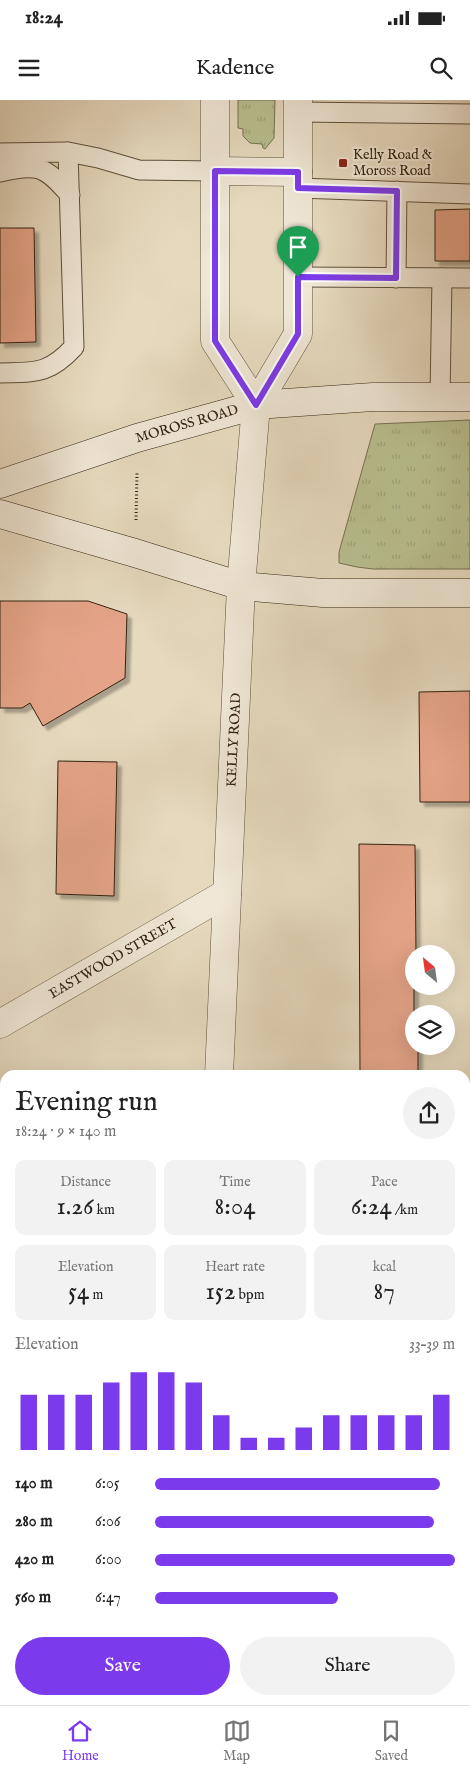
<!DOCTYPE html>
<meta charset="utf-8">
<style>
:root{--surface:#fff;--page:#f2f2f2;--text:#222;--muted:#767676;--line:#e0e0e0;--accent:#7c3aed}
body{margin:0;font-family:"IM FELL English",serif;background:var(--page);color:var(--text);height:100vh;display:flex;flex-direction:column;font-size:19px;white-space:nowrap}
*{box-sizing:border-box;margin:0}
p{font-size:16px;color:var(--muted)}
.icon{flex:none;width:28px;height:28px;fill:none;stroke:currentColor;stroke-width:2;stroke-linecap:round;stroke-linejoin:round}
.map{position:relative;flex:1;overflow:hidden}
.sheet{position:absolute;left:0px;top:970px;width:470px;height:635px;display:flex;flex-direction:column;background:var(--surface);border-radius:15px 15px 0 0;box-shadow:0 5px 20px #0002}
.sheet>*{flex:none}
.needle{width:32px;rotate:331deg}
.buttons{position:absolute;left:405px;top:845px;display:grid;gap:10px}
.buttons a{display:grid;place-items:center;width:50px;height:50px;border-radius:50%;background:var(--surface);box-shadow:0 5px 20px #0002;font-size:25px}
.pin{position:absolute;display:grid;place-items:center;width:42px;height:42px;color:#fff;margin:-51px -21px;border-radius:50% 50% 50% 0;rotate:-45deg;box-shadow:0 0 5px #0007}
.pin .icon{rotate:45deg}
.round{display:grid;place-items:center;flex:none;width:52px;height:52px;border-radius:26px;background:var(--page)}
.summary{display:flex;align-items:center;justify-content:space-between;height:85px;padding:0 15px}
h1{font-size:28px;font-weight:600;line-height:38px}
.metrics{display:grid;grid-template-columns:repeat(3,1fr);gap:8px;height:85px;padding:5px 15px}
.metrics div{display:grid;align-content:center;border-radius:10px;background:var(--page);text-align:center}
.metrics b{font-size:25px;font-weight:600}
.metrics small{font-size:14px;font-weight:400}
.metrics p{font-size:14px}
.chart{height:140px;padding:10px 15px}
.chart p{display:flex;justify-content:space-between}
.chart svg{width:100%;height:90px;margin-top:5px;stroke:var(--accent);stroke-width:6}
.cta{display:flex;gap:10px;margin-top:auto;padding:10px 15px}
.cta a{flex:1;height:58px;border-radius:30px;background:var(--accent);color:#fff;font-size:20px;font-weight:600;line-height:58px;text-align:center}
.cta a+a{background:var(--page);color:var(--text)}
ul{padding:0 15px;list-style:none;font-size:16px}
li{display:grid;grid-template-columns:80px 60px 1fr;align-items:center;height:38px}
li i{height:12px;border-radius:6px;background:var(--accent)}
.status{display:flex;justify-content:space-between;align-items:center;height:35px;padding:0 25px;background:var(--surface);direction:ltr}
.status svg{height:14px;fill:currentColor}
header{display:flex;justify-content:space-between;align-items:center;height:65px;padding:0 15px;background:var(--surface);font-size:22px;font-weight:600}
.tab-bar{display:flex;justify-content:space-around;align-items:center;height:70px;border-top:1px solid var(--line);background:var(--surface);font-size:14px;color:var(--muted)}
.tab-bar a{display:grid;justify-items:center;gap:2px}
.tab-bar .selected{color:var(--accent)}
.map>svg:first-child{display:block}
.grass{fill:url(#grass-tufts);stroke:#75704f}
.building{fill:#e5a489;stroke:#32220f;filter:url(#shadow)}
.lines{fill:none;stroke-linecap:round;stroke-linejoin:round}
.service-casing{stroke:#5f503b;stroke-width:21}
.minor-casing{stroke:#5f503b;stroke-width:29}
.tertiary-casing{stroke:#5f503b;stroke-width:29}
.secondary-casing{stroke:#32220f;stroke-width:29}
.path{stroke:#32220f;stroke-width:3;stroke-dasharray:1 2.5;stroke-linecap:butt}
.service{stroke:#efe6d5;stroke-width:19}
.minor{stroke:#efe6d5;stroke-width:28}
.tertiary{stroke:#efe6d5;stroke-width:28}
.secondary{stroke:#efe6d5;stroke-width:28}
.route-casing{stroke:#fff;stroke-width:10}
.route{stroke:#7c3aed;stroke-width:6}
.poi-dot{fill:#8f2418;stroke:#efe6d5;stroke-width:2}
.labels{text-anchor:middle;dominant-baseline:central;stroke-width:4.5;stroke-linejoin:round;paint-order:stroke}
.poi-label{font-size:14px;fill:#32220f;stroke:#efe6d5;text-anchor:start}
.street-label{font-size:14px;fill:#32220f;stroke:#efe6d5}
</style>
<div class="status"><b>18:24</b><svg viewBox="0 0 49 12"><path d="M0 12V9h3v3zM5 12V6h3v6zM10 12V3h3v9zM15 12V0h3v12zM26 1h20v11H26zM47 4h2v5h-2z"/></svg></div>
<header><svg class="icon" aria-label="menu" viewBox="0 0 24 24"><path d="M4 6h16M4 12h16M4 18h16"/></svg>Kadence<svg class="icon" aria-label="search" viewBox="0 0 24 24"><circle cx="10" cy="10" r="6"/><path d="M15 15l6 6"/></svg></header>
<div class="map">
<svg width="470" height="1605" viewBox="0 0 470 1605">
<defs>
<pattern id="grass-tufts" width="24" height="20" patternUnits="userSpaceOnUse" patternTransform="scale(1.25)"><rect width="24" height="20" fill="#b8be8f"/><path d="M3 7l-1-3M5 7V3M7 7l1-3M15 17l-1-3M17 17v-4M19 17l1-3" fill="none" stroke="#9fa37a"/></pattern>
<filter id="shadow"><feDropShadow dx="4.5" dy="4.5" stdDeviation="1" flood-color="#0004"/></filter>
</defs>
<rect width="100%" height="100%" fill="#e6d9be"/>
<filter id="stains"><feTurbulence type="fractalNoise" baseFrequency=".004" numOctaves="4"/><feColorMatrix values="0 0 0 0 .2 0 0 0 0 .09 0 0 0 0 .02 0 0 0 .5 -.17"/></filter>
<radialGradient id="worn" r=".72"><stop offset=".6" stop-color="#630" stop-opacity="0"/><stop offset="1" stop-color="#630" stop-opacity=".3"/></radialGradient>
<g class="grass">
<path d="M238,0H275L274,38L265,49L263,48L262,44L250,43L243,36V29L238,28Z"/>
<path d="M470,320V469H373L357,467L339,463V452L375,324Z"/>
</g>
<g class="building">
<path d="M470,109V161H435V110Z"/>
<path d="M0,128H34L36,242L0,243Z"/>
<path d="M0,501H88L127,514L125,578L43,626L30,603L22,608H0Z"/>
<path d="M470,591V702H420L419,592Z"/>
<path d="M58,661L117,662L114,796L56,794Z"/>
<path d="M359,744L415,745L416,854H414V912H417V914H414V946H418V975H360Z"/>
</g>
<g class="lines">
<defs>
<g id="service">
<path d="M298,12L470,14"/>
<path d="M0,53L68,52L98,58L139,70L215,71"/>
<path d="M0,72C38,63 45,66 70,95"/>
<path d="M298,88L470,94"/>
<path d="M298,177L470,178"/>
<path d="M396,178L397,91"/>
<path d="M0,273C35,272 48,275 74,247L68,52"/>
<path d="M440,297L442,178"/>
</g>
<g id="minor">
<path d="M0,924L227,793"/>
<path d="M0,1494L5,1491"/>
</g>
<g id="tertiary">
<path d="M215,0V241L256,305"/>
<path d="M215,71L298,72"/>
<path d="M219,975L241,486L256,305L298,234V0"/>
<path d="M214,1605V1600"/>
</g>
<g id="secondary">
<path d="M0,384L137,338L256,305L373,297H470"/>
<path d="M0,414L135,453L241,486L323,493H470"/>
</g>
</defs>
<use href="#service" class="service-casing"/>
<use href="#minor" class="minor-casing"/>
<use href="#tertiary" class="tertiary-casing"/>
<use href="#secondary" class="secondary-casing"/>
<path class="path" d="M136,420L137,373"/>
<use href="#service" class="service"/>
<use href="#minor" class="minor"/>
<use href="#tertiary" class="tertiary"/>
<use href="#secondary" class="secondary"/>
</g>
<g class="lines">
<defs>
<path id="route" d="M215,71L298,72V88L397,91L396,178L298,177V234L256,305L215,241Z"/>
</defs>
<use href="#route" class="route-casing"/>
<use href="#route" class="route"/>
</g>
<rect class="poi-dot" x="338" y="58" width="10" height="10" rx="2.5"/>
<g class="labels">
<g class="poi-label">
<text x="353" y="55">Kelly Road &amp;<tspan x="353" dy="16">Moross Road</tspan></text>
</g>
<g class="street-label">
<text transform="translate(187 324) rotate(-16)">MOROSS ROAD</text>
<text transform="translate(234 640) rotate(-87)">KELLY ROAD</text>
<text transform="translate(113 859) rotate(-30)">EASTWOOD STREET</text>
</g>
</g>
<rect width="100%" height="100%" filter="url(#stains)"/>
<rect width="100%" height="100%" fill="url(#worn)"/>
</svg>
<div class="buttons">
<a><svg class="needle" viewBox="-14 -14 28 28"><path d="M0-13l5 13h-10z" fill="#e53935"/><path d="M0 13l5-13h-10z" fill="#767676"/></svg></a>
<a><svg class="icon" aria-label="layers" viewBox="0 0 24 24"><path d="M12 4l9 5-9 5-9-5zM3 14l9 5 9-5"/></svg></a>
</div>
<div class="pin" style="left:298px;top:177px;background:#1e9e55"><svg class="icon" aria-label="arrive" viewBox="0 0 24 24"><path d="M6 21V4h12l-3 4 3 4H6"/></svg></div>
<section class="sheet">
<div class="summary"><div><h1>Evening run</h1><p>18:24 · 9 × 140 m</p></div><a class="round"><svg class="icon" aria-label="share" viewBox="0 0 24 24"><path d="M12 15V3M7 8l5-5 5 5M5 13v7h14v-7"/></svg></a></div>
<div class="metrics">
<div><p>Distance</p><b>1.26<small> km</small></b></div>
<div><p>Time</p><b>8:04</b></div>
<div><p>Pace</p><b>6:24<small> /km</small></b></div>
</div>
<div class="metrics">
<div><p>Elevation</p><b>54<small> m</small></b></div>
<div><p>Heart rate</p><b>152<small> bpm</small></b></div>
<div><p>kcal</p><b>87</b></div>
</div>
<div class="chart"><p><span>Elevation</span>33–39 m</p>
<svg viewBox="0 0 160 44" preserveAspectRatio="none"><path d="M5 44V17M15 44V17M25 44V17M35 44V11M45 44V6M55 44V6M65 44V11M75 44V27M85 44V38M95 44V38M105 44V33M115 44V27M125 44V27M135 44V27M145 44V27M155 44V17"/></svg>
</div>
<ul>
<li><b>140 m</b>6:05<i style="width:95%"></i></li>
<li><b>280 m</b>6:06<i style="width:93%"></i></li>
<li><b>420 m</b>6:00<i style="width:100%"></i></li>
<li><b>560 m</b>6:47<i style="width:61%"></i></li>
</ul>
<div class="cta"><a>Save</a><a>Share</a></div>
</section>
</div>
<nav class="tab-bar">
<a class="selected"><svg class="icon" aria-label="home" viewBox="0 0 24 24"><path d="M3 11l9-7 9 7M6 9v11h12V9"/></svg>Home</a>
<a><svg class="icon" aria-label="map" viewBox="0 0 24 24"><path d="M3 6l6-2 6 2 6-2v14l-6 2-6-2-6 2zM9 4v14M15 6v14"/></svg>Map</a>
<a><svg class="icon" aria-label="saved" viewBox="0 0 24 24"><path d="M7 4h10v16l-5-4-5 4z"/></svg>Saved</a>
</nav>
